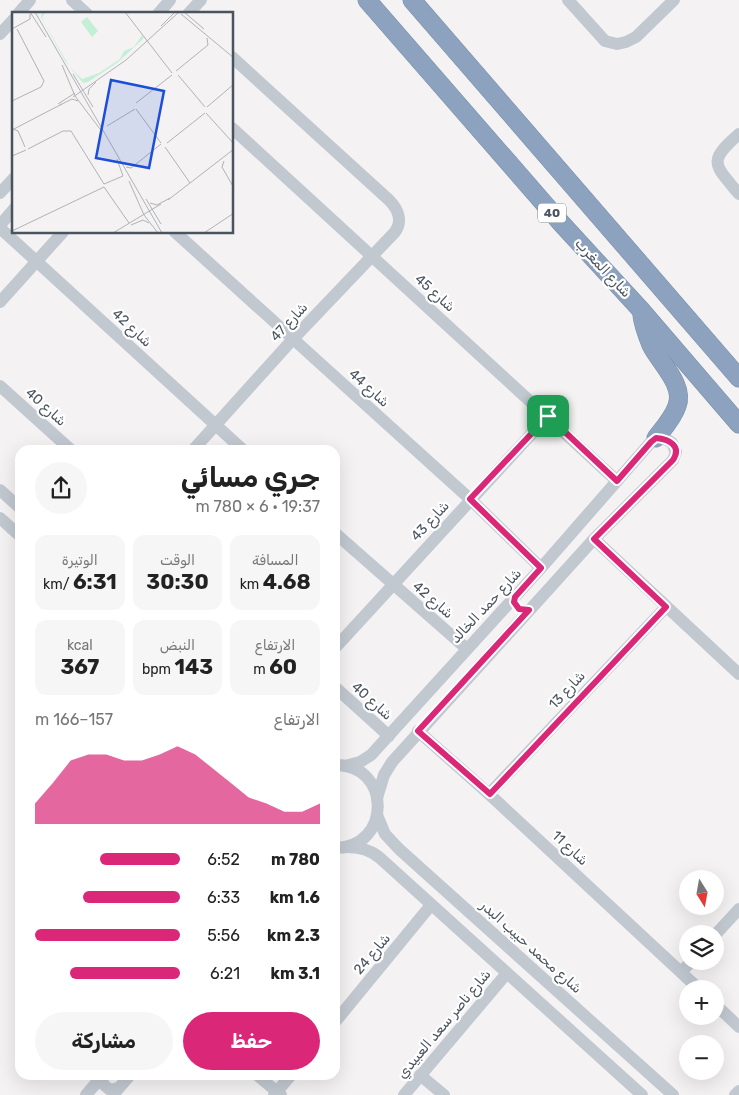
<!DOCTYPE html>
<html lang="ar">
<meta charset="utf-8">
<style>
:root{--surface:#fff;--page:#f6f6f6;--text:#222;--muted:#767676;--accent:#db2777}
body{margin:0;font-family:Rubik,Cairo,sans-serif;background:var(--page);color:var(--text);direction:rtl;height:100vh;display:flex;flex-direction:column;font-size:19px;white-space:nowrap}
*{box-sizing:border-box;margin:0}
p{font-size:16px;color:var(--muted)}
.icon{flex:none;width:28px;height:28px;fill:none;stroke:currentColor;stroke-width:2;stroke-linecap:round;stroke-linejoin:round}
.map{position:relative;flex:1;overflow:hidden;direction:ltr}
.panel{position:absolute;left:15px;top:445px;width:325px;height:635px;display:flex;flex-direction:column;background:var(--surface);border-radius:15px;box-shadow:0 5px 20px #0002;direction:rtl}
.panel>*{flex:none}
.needle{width:32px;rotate:169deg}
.tools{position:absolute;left:679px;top:870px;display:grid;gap:10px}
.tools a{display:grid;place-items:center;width:45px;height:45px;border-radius:50%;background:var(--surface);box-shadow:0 5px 20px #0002;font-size:25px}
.pin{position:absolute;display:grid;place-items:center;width:42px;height:42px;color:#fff;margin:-21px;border-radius:10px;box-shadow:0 2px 8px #0006}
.round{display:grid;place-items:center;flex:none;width:52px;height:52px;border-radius:26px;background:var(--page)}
.head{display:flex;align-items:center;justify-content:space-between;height:85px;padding:0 20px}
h1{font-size:28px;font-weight:700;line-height:38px}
.stats{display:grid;grid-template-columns:repeat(3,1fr);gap:8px;height:85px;padding:5px 20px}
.stats div{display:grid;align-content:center;border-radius:12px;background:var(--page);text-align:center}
.stats b{font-size:21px;font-weight:700}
.stats small{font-size:14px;font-weight:400}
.stats p{font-size:14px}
.chart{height:140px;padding:10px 20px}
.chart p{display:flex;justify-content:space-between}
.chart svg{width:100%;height:90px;margin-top:5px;fill:var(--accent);opacity:.7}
.primary-button{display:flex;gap:10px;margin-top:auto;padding:10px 20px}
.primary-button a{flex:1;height:58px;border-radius:30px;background:var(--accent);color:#fff;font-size:20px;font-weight:700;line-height:58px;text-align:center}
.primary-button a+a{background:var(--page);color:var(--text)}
ul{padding:0 20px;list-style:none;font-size:16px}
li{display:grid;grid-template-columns:80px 60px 1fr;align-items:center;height:38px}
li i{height:12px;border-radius:6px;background:var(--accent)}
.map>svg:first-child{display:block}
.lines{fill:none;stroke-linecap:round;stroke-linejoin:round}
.highway-casing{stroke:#778daa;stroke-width:19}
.minor{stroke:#c1c8d0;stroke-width:12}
.highway{stroke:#8ca2be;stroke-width:18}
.route-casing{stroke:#fff;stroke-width:10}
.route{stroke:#db2777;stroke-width:6}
.labels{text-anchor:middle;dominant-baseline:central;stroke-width:4.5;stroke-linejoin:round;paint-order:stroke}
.shield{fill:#fff;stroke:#80878f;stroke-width:1}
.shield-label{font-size:12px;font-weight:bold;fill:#4a545f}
.street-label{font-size:14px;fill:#4a545f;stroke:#fff}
.inset-road{fill:none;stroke:#b0b3b7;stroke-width:1}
.view{fill:#1d4ed8;fill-opacity:0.15;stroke:#1d4ed8;stroke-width:2.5}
.inset-edge{fill:none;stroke:#4a545f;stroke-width:2.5}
</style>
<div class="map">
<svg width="739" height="1095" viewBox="0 0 739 1095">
<rect width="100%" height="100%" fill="#f4f2f2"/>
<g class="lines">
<defs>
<g id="highway">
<path d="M367,0L561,223L641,310L739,424"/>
<path d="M412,0L739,378"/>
<path d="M642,315C643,325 647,335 651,345C660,363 685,385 677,406C673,418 663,429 656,438"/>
</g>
</defs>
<use href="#highway" class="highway-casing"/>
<g class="minor">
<path d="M72,0L87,14"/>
<path d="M568,0L605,41L617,44L626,42L636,37L674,0"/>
<path d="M18,14L30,0"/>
<path d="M158,14L170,0"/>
<path d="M188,14L201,0"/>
<path d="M0,34L14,19"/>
<path d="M232,128L617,481"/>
<path d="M739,134C707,162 714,164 739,194"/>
<path d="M0,193L14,178"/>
<path d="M0,225L14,209"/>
<path d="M0,228L243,450"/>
<path d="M175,232L470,499L541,568"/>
<path d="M0,302L63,232"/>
<path d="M0,386L71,450"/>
<path d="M193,450L293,339L395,232C403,221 398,209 389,200L232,57"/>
<path d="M0,490L20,508"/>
<path d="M0,518L20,536"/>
<path d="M335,533L467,649"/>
<path d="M594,539L739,674"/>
<path d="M335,648L548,416"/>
<path d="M335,687L389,736"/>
<path d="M418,731L489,794L699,989"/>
<path d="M335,765C392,764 392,848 335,848"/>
<path d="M345,766L360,762L371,755L541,568L651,442C658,437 665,438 672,443L676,452L673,460L594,539L392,762L384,775L377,798"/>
<path d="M489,794L666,607"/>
<path d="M377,815L385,834L399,849L673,1095"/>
<path d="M346,847C359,847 370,849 380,858L642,1095"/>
<path d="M715,935L739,909"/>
<path d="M681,972L692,961"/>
<path d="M715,1004L739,1027"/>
<path d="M335,1022L431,905"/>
<path d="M257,1075L281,1095"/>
<path d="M420,1075L444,1095"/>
<path d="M102,1076L103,1084L110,1090L118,1088"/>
<path d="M86,1095L103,1075"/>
<path d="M113,1095L130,1075"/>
<path d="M274,1095L291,1075"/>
<path d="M404,1095L507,973"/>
<path d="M735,1095L739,1091"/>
</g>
<use href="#highway" class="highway"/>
</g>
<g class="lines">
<defs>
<path id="route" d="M548,416L617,481L651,442L656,438C669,439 682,446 673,460L594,539L666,607L490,794L418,731L529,610L519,609L514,602L515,597L541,568L470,499Z"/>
</defs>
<use href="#route" class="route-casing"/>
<use href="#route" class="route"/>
</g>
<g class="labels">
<rect class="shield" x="538" y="203.5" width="28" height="19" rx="4"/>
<g class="shield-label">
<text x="552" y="213">40</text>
</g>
<g class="street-label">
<text transform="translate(603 268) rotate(47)">شارع المغرب</text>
<text transform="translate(435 293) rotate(42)">شارع 45</text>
<text transform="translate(289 322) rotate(-47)">شارع 47</text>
<text transform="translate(132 328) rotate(43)">شارع 42</text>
<text transform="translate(369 388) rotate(42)">شارع 44</text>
<text transform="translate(46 407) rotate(42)">شارع 40</text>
<text transform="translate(430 521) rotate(-47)">شارع 43</text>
<text transform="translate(433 600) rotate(41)">شارع 42</text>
<text transform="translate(486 606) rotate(-47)">شارع حمد الخالد</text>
<text transform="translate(567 690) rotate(-47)">شارع 13</text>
<text transform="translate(372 701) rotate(42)">شارع 40</text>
<text transform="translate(570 848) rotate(43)">شارع 11</text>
<text transform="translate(531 947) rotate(42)">شارع محمد حبيب البدر</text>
<text transform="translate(372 954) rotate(-50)">شارع 24</text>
<text transform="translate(444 1024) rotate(-50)">شارع ناصر سعد العبيدي</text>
</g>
</g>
<g transform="translate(12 12)">
<rect width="221" height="221" fill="#f4f2f2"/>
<path d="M30,1H33L30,5L33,12L57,54L70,67L87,61L108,47L112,39L122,35L130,23L132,26L105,51L76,70L71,71L53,49L29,5ZM75,5L86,19L80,25L69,10Z" fill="#c4efd7"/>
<path class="inset-road" d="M18,0L34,25M23,0L150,221M113,0L160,61M172,0L192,17M169,2L222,46M149,14L163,0M0,17L18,7V2M50,53L63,84L88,117M164,59L196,33L195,26M61,62L81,95M166,63L193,95M76,83L77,77L84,70M61,85L114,48L167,0M0,89L29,75L32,69L5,17M124,91L160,63M46,92L63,81M48,93L60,87L66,89M195,95L222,72M124,97L149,131M194,101L222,132M95,114L123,97M1,117L6,119L13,135M0,118L50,92M155,131L193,101M153,135L178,171M16,137L51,119H59L92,172M0,144L14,138M212,149L210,155L222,176M114,155L119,156L149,132M117,169L132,203L146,221M92,172L111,164L105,147M92,175L117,211M134,187L149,212M156,188L222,137M138,191L145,193L158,186M119,213L131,208L137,211M0,219L92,175M101,221L149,192M192,221L222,201"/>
<path class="view" d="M99,68L152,79L137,156L84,146Z"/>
<rect width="221" height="221" class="inset-edge"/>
</g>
</svg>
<div class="tools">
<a><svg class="needle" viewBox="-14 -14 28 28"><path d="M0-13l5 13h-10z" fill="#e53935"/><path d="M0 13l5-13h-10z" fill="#767676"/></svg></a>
<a><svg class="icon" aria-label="layers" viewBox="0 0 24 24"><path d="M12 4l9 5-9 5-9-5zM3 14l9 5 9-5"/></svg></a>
<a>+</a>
<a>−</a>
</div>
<div class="pin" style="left:548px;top:416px;background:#1e9e55"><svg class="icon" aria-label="arrive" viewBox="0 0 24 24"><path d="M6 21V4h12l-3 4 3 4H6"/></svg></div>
<section class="panel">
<div class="head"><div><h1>جري مسائي</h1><p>19:37 · 6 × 780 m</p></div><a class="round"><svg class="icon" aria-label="share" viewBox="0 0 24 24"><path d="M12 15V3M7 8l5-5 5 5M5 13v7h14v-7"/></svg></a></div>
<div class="stats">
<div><p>المسافة</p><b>4.68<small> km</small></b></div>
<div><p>الوقت</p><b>30:30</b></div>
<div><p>الوتيرة</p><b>6:31<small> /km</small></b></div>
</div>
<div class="stats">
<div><p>الارتفاع</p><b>60<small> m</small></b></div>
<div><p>النبض</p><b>143<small> bpm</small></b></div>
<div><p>kcal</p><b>367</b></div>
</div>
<div class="chart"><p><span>الارتفاع</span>157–166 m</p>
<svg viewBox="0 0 160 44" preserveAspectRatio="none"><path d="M0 44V34L10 24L20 13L30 10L40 10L50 13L60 13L70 10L80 6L90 10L100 17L110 24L120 31L130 34L140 38L150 38L160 34V44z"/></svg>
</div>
<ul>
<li><b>780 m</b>6:52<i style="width:55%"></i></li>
<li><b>1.6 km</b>6:33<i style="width:67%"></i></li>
<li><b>2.3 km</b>5:56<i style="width:100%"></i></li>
<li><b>3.1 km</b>6:21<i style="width:76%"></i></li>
</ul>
<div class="primary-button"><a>حفظ</a><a>مشاركة</a></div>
</section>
</div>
